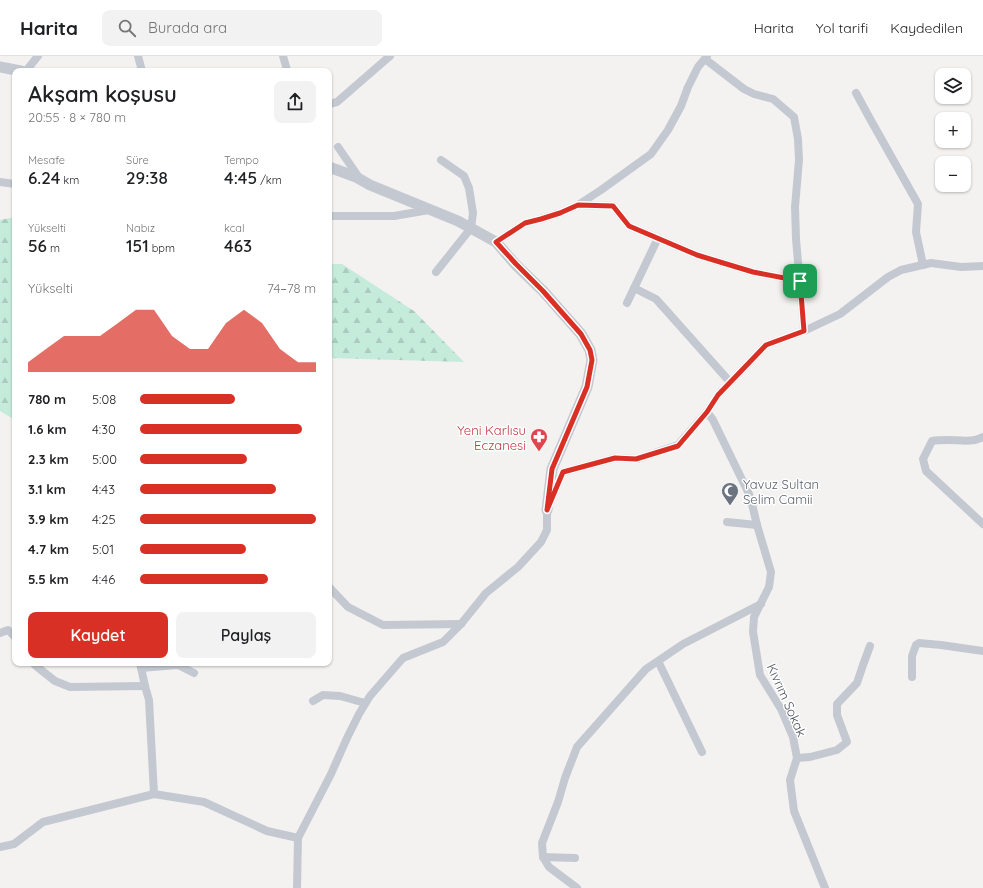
<!DOCTYPE html>
<html lang="tr">
<meta charset="utf-8">
<style>
:root{--surface:#fff;--page:#f2f2f2;--text:#202124;--muted:#757577;--line:#e0e0e0;--accent:#d93025}
body{margin:0;font-family:Quicksand,sans-serif;background:var(--page);color:var(--text);height:100vh;display:flex;flex-direction:column;font-size:15px;white-space:nowrap}
*{box-sizing:border-box;margin:0}
p{font-size:13px;color:var(--muted)}
.icon{flex:none;width:22px;height:22px;fill:none;stroke:currentColor;stroke-width:2;stroke-linecap:round;stroke-linejoin:round}
.map{position:relative;flex:1;overflow:hidden}
.sheet{position:absolute;left:12px;top:12px;width:320px;height:598px;display:flex;flex-direction:column;background:var(--surface);border-radius:8px;box-shadow:0 1px 3px #0004}
.sheet>*{flex:none}
.buttons{position:absolute;left:935px;top:12px;display:grid;gap:8px}
.buttons a{display:grid;place-items:center;width:36px;height:36px;border-radius:8px;background:var(--surface);box-shadow:0 1px 3px #0004;font-size:20px}
.pin{position:absolute;display:grid;place-items:center;width:34px;height:34px;color:#fff;margin:-17px;border-radius:8px;box-shadow:0 2px 6px #0006}
.round{display:grid;place-items:center;flex:none;width:42px;height:42px;border-radius:8px;background:var(--page)}
.headline{display:flex;align-items:center;justify-content:space-between;height:68px;padding:0 16px}
h1{font-size:22px;font-weight:600;line-height:30px}
.stats{display:grid;grid-template-columns:repeat(3,1fr);gap:6px;height:68px;padding:4px 16px}
.stats div{display:grid;align-content:center}
.stats b{font-size:17px;font-weight:600}
.stats small{font-size:11px;font-weight:400}
.stats p{font-size:11px}
.chart{height:112px;padding:8px 16px}
.chart p{display:flex;justify-content:space-between}
.chart svg{width:100%;height:72px;margin-top:4px;fill:var(--accent);opacity:.7}
.primary-button{display:flex;gap:8px;margin-top:auto;padding:8px 16px}
.primary-button a{flex:1;height:46px;border-radius:8px;background:var(--accent);color:#fff;font-size:16px;font-weight:600;line-height:46px;text-align:center}
.primary-button a+a{background:var(--page);color:var(--text)}
ul{padding:0 16px;list-style:none;font-size:13px}
li{display:grid;grid-template-columns:64px 48px 1fr;align-items:center;height:30px}
li i{height:10px;border-radius:5px;background:var(--accent)}
header{display:flex;align-items:center;gap:24px;box-sizing:border-box;height:56px;padding:0 20px;background:var(--surface);border-bottom:1px solid var(--line)}
header strong{font-size:19px}
nav{display:flex;gap:22px;margin-inline-start:auto;font-size:14px}
.search{width:280px;height:36px;background:var(--page);display:flex;align-items:center;gap:10px;box-sizing:border-box;padding:0 14px;border-radius:8px;color:var(--muted);font-size:15px}
.map>svg:first-child{display:block}
.forest{fill:url(#forest-firs)}
.lines{fill:none;stroke-linecap:round;stroke-linejoin:round}
.minor{stroke:#c4c9d1;stroke-width:8}
.tertiary{stroke:#c4c9d1;stroke-width:11}
.route-casing{stroke:#fff;stroke-width:8}
.route{stroke:#d93025;stroke-width:5}
.labels{text-anchor:middle;dominant-baseline:central;stroke-width:3;stroke-linejoin:round;paint-order:stroke}
.health-label{font-size:13px;fill:#be3a42;stroke:#fff;text-anchor:end}
.worship-label{font-size:13px;fill:#5b616d;stroke:#fff;text-anchor:start}
.street-label{font-size:13px;fill:#4b515d;stroke:#fff}
</style>
<header>
<strong>Harita</strong>
<div class="search"><svg class="icon" aria-label="search" viewBox="0 0 24 24"><circle cx="10" cy="10" r="6"/><path d="M15 15l6 6"/></svg>Burada ara</div>
<nav><a>Harita</a><a>Yol tarifi</a><a>Kaydedilen</a></nav>
</header>
<div class="map">
<svg width="983" height="832" viewBox="0 0 983 832">
<defs>
<pattern id="forest-firs" width="22" height="20" patternUnits="userSpaceOnUse"><rect width="22" height="20" fill="#c5ebdb"/><path d="M5 1l3.5 6h-7zM16 11l3.5 6h-7z" fill="#abcbbe"/></pattern>
</defs>
<rect width="100%" height="100%" fill="#f3f2f1"/>
<g class="forest">
<path d="M15,161V364L0,355V164Z"/>
<path d="M329,208H342L414,255L464,306L329,302Z"/>
</g>
<g class="lines">
<g class="minor">
<path d="M138,0L142,15"/>
<path d="M283,0L287,14V15"/>
<path d="M705,3L744,33L754,38L773,43L794,61L798,83L799,104L795,151L796,183L804,275"/>
<path d="M26,15L38,0"/>
<path d="M856,37L869,61L918,148L916,176L923,209"/>
<path d="M329,48L337,46L390,0"/>
<path d="M338,91L360,123"/>
<path d="M0,126L15,128"/>
<path d="M578,149L613,150L629,170L697,199L753,216L800,225"/>
<path d="M329,160H394L429,154"/>
<path d="M496,186L525,167L541,163L560,157L578,149L601,134L651,98L668,74L681,50L688,31L698,11L707,0"/>
<path d="M436,216L471,172L473,157L469,132L464,120L441,104"/>
<path d="M634,232L656,243L730,326"/>
<path d="M627,247L658,182"/>
<path d="M707,356L713,364L749,438L752,448L757,469L771,516L769,531L754,561L753,576L760,619L781,653L793,681L797,702L790,724L794,755L825,832"/>
<path d="M983,381C972,387 959,384 948,384C943,384 937,384 932,385L923,403L926,415L983,468"/>
<path d="M727,466L757,469"/>
<path d="M329,531L348,551L383,569L461,568"/>
<path d="M0,577L8,574L15,581"/>
<path d="M658,605L702,696"/>
<path d="M33,607L36,610L55,625L70,631L145,630"/>
<path d="M140,607L145,630L149,644L154,738"/>
<path d="M141,612L178,609L194,617"/>
<path d="M912,621V600L916,589L919,587L941,589L983,595"/>
<path d="M313,645L323,639L340,640L365,647"/>
<path d="M797,702L810,701L837,694L847,686L837,659V648L857,627L863,609L870,590"/>
<path d="M0,791L14,788L43,766L154,738L204,746L267,775L298,782"/>
<path d="M543,801L575,802"/>
<path d="M297,832L298,782L331,718L347,682L359,658L370,640L403,602L443,586L461,568L486,537L518,511L541,486L547,474V454L563,416L615,402L637,403L678,389L707,356L718,339L766,289L804,275L840,258L888,221L901,214L931,207L961,211L983,210"/>
<path d="M577,832L549,811L543,801L542,787L558,746L565,722L577,691L646,613L658,605L683,588L761,548"/>
</g>
<g class="tertiary">
<path d="M0,11L21,15"/>
<path d="M329,111L356,121L370,129L458,165L496,186L516,209L543,235L581,278L590,294L592,304L587,331L552,413L547,454"/>
</g>
</g>
<g class="lines">
<defs>
<path id="route" d="M578,149L613,150L629,170L697,199L753,216L800,225L804,275L766,289L718,339L707,356L678,390L636,403L615,402L563,416L547,454L552,413L587,331L592,304L590,294L581,278L543,235L516,208L496,186L525,167L541,163L560,157Z"/>
</defs>
<use href="#route" class="route-casing"/>
<use href="#route" class="route"/>
</g>
<defs>
<symbol id="pharmacy-pin" viewBox="-11 -11 22 30"><path d="M0 17L-7.5 6A9.5 9.5 0 1 1 7.5 6Z" fill="#e0444e" stroke="#fff"/><path d="M-2-6h4v4h4v4h-4v4h-4v-4h-4v-4h4Z" fill="#fff"/></symbol>
<symbol id="mosque-pin" viewBox="-11 -11 22 30"><path d="M0 17L-7.5 6A9.5 9.5 0 1 1 7.5 6Z" fill="#6b7280" stroke="#fff"/><path d="M3.5-4.9A6 6 0 1 0 3.5 4.9A5 5 0 1 1 3.5-4.9Z" fill="#fff"/></symbol>
</defs>
<g fill-rule="evenodd">
<use href="#pharmacy-pin" x="529" y="371" width="20" height="27"/>
<use href="#mosque-pin" x="720" y="425" width="20" height="27"/>
</g>
<g class="labels">
<g class="health-label">
<text x="526" y="374">Yeni Karlısu<tspan x="526" dy="15">Eczanesi</tspan></text>
</g>
<g class="worship-label">
<text x="743" y="428">Yavuz Sultan<tspan x="743" dy="15">Selim Camii</tspan></text>
</g>
<g class="street-label">
<text transform="translate(787 644) rotate(66)">Kıvrım Sokak</text>
</g>
</g>
</svg>
<div class="buttons">
<a><svg class="icon" aria-label="layers" viewBox="0 0 24 24"><path d="M12 4l9 5-9 5-9-5zM3 14l9 5 9-5"/></svg></a>
<a>+</a>
<a>−</a>
</div>
<div class="pin" style="left:800px;top:225px;background:#1e9e55"><svg class="icon" aria-label="arrive" viewBox="0 0 24 24"><path d="M6 21V4h12l-3 4 3 4H6"/></svg></div>
<section class="sheet">
<div class="headline"><div><h1>Akşam koşusu</h1><p>20:55 · 8 × 780 m</p></div><a class="round"><svg class="icon" aria-label="share" viewBox="0 0 24 24"><path d="M12 15V3M7 8l5-5 5 5M5 13v7h14v-7"/></svg></a></div>
<div class="stats">
<div><p>Mesafe</p><b>6.24<small> km</small></b></div>
<div><p>Süre</p><b>29:38</b></div>
<div><p>Tempo</p><b>4:45<small> /km</small></b></div>
</div>
<div class="stats">
<div><p>Yükselti</p><b>56<small> m</small></b></div>
<div><p>Nabız</p><b>151<small> bpm</small></b></div>
<div><p>kcal</p><b>463</b></div>
</div>
<div class="chart"><p><span>Yükselti</span>74–78 m</p>
<svg viewBox="0 0 160 44" preserveAspectRatio="none"><path d="M0 44V38L10 30L20 22L30 22L40 22L50 14L60 6L70 6L80 22L90 30L100 30L110 14L120 6L130 14L140 30L150 38L160 38V44z"/></svg>
</div>
<ul>
<li><b>780 m</b>5:08<i style="width:54%"></i></li>
<li><b>1.6 km</b>4:30<i style="width:92%"></i></li>
<li><b>2.3 km</b>5:00<i style="width:61%"></i></li>
<li><b>3.1 km</b>4:43<i style="width:77%"></i></li>
<li><b>3.9 km</b>4:25<i style="width:100%"></i></li>
<li><b>4.7 km</b>5:01<i style="width:60%"></i></li>
<li><b>5.5 km</b>4:46<i style="width:73%"></i></li>
</ul>
<div class="primary-button"><a>Kaydet</a><a>Paylaş</a></div>
</section>
</div>
